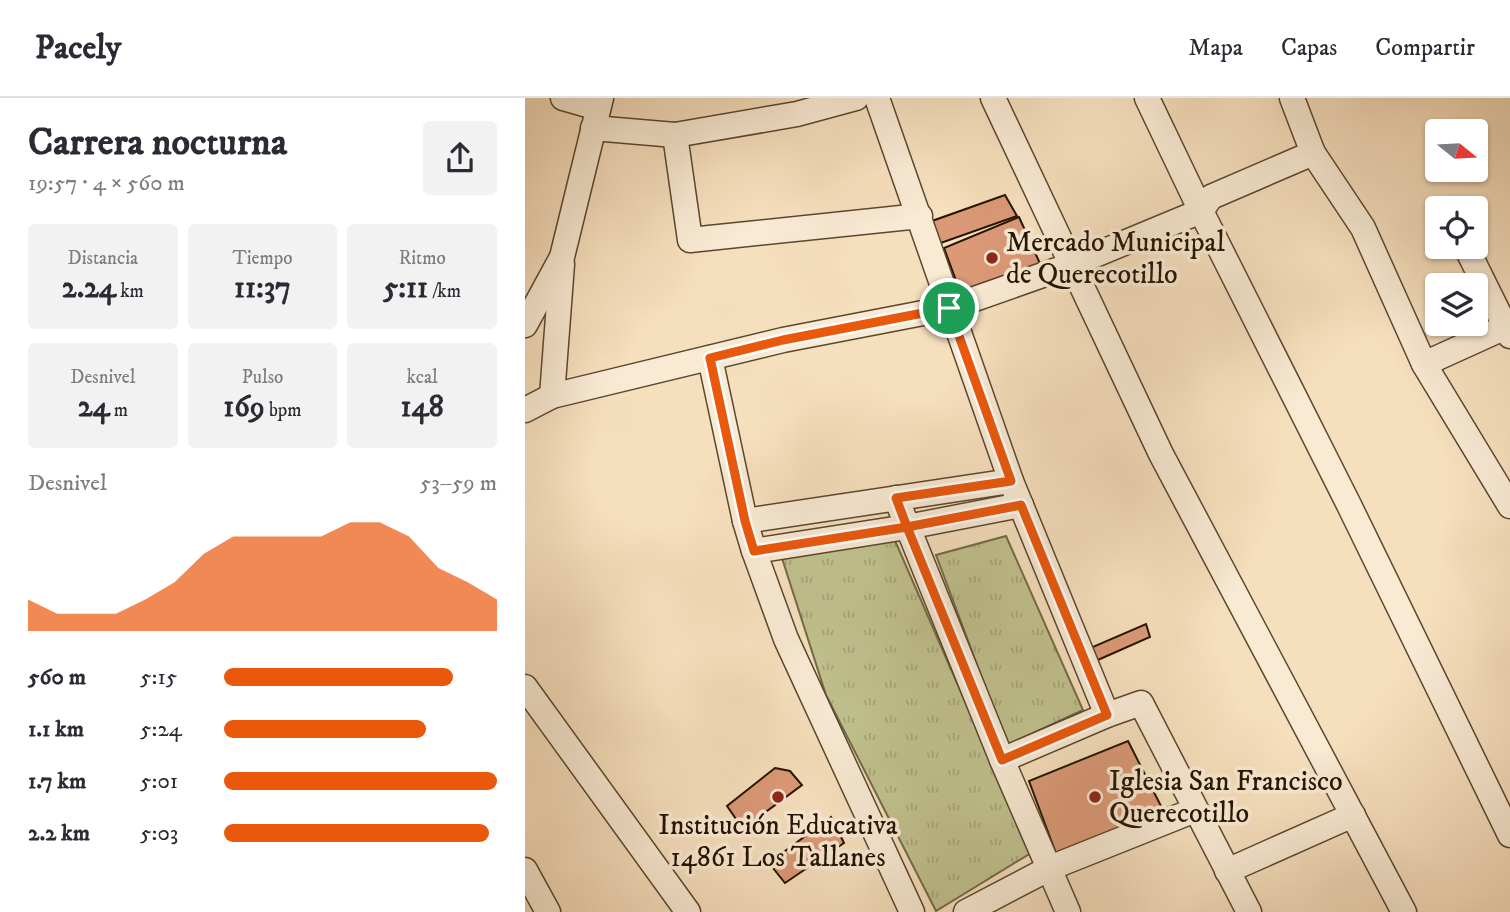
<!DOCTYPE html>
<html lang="es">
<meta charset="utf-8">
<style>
:root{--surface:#fff;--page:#f2f2f3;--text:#2b2b33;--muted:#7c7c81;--line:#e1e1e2;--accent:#ea580c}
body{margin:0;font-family:"IM FELL DW Pica",serif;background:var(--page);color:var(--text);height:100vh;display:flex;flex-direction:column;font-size:26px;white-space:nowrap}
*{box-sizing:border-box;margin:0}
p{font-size:23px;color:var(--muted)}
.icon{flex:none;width:38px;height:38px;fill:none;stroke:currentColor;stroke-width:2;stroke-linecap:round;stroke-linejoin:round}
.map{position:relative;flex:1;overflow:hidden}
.drawer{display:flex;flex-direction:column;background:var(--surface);width:525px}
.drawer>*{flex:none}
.needle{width:46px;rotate:108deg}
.controls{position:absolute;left:900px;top:21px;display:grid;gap:14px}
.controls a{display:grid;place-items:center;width:63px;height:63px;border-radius:7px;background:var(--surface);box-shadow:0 2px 5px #0004;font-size:35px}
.pin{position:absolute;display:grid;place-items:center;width:60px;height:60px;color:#fff;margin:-30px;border:4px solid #fff;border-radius:50%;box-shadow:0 2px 7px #0007}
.round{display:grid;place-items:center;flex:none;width:74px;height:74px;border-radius:7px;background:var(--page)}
.headline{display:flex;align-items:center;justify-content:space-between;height:119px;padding:0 28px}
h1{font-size:38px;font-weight:700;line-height:52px}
.metrics{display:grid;grid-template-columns:repeat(3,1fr);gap:10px;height:119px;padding:7px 28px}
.metrics div{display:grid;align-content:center;border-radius:7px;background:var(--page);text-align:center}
.metrics b{font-size:30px;font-weight:700}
.metrics small{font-size:19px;font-weight:400}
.metrics p{font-size:19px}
.chart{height:196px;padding:14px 28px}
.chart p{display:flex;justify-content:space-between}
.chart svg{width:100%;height:126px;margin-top:7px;fill:var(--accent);opacity:.7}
ul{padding:0 28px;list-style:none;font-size:23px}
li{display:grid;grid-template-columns:112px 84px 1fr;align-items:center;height:52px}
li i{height:18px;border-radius:9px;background:var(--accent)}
header{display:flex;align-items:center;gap:42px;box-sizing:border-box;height:98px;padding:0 35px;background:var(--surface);border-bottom:2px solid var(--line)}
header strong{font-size:33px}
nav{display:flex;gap:38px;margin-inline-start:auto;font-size:24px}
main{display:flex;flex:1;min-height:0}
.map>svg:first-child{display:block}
.park{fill:url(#park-tufts);stroke:#726a47;stroke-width:2}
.building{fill:#db9977;stroke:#251400;stroke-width:2}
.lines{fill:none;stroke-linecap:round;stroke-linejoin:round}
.minor-casing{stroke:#59472f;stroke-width:27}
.minor{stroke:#f9ead4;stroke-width:24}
.route-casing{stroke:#fff;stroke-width:14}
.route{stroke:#ea580c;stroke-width:9}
.poi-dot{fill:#8f2418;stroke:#f9ead4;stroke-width:2.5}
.labels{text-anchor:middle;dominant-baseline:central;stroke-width:7;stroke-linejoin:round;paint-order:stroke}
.poi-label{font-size:28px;fill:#251400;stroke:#f9ead4;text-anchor:start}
</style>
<header>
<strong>Pacely</strong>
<nav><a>Mapa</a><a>Capas</a><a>Compartir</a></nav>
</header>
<main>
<section class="drawer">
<div class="headline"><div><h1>Carrera nocturna</h1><p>19:57 · 4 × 560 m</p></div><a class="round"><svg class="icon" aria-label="share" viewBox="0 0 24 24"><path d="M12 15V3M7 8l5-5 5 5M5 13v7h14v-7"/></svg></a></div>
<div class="metrics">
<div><p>Distancia</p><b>2.24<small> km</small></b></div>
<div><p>Tiempo</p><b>11:37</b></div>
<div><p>Ritmo</p><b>5:11<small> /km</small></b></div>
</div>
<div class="metrics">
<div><p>Desnivel</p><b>24<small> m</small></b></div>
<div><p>Pulso</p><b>169<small> bpm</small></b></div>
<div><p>kcal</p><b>148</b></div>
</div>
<div class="chart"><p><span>Desnivel</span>53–59 m</p>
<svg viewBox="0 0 160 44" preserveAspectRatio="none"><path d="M0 44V33L10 38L20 38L30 38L40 33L50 27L60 17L70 11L80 11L90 11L100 11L110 6L120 6L130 11L140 22L150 27L160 33V44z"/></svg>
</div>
<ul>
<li><b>560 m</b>5:15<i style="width:84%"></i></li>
<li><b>1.1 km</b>5:24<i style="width:74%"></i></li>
<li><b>1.7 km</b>5:01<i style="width:100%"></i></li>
<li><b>2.2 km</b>5:03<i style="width:97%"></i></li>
</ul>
</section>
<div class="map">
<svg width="985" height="814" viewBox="0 0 985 814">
<defs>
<pattern id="park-tufts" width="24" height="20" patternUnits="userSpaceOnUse" patternTransform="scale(1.75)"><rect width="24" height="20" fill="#c0c18e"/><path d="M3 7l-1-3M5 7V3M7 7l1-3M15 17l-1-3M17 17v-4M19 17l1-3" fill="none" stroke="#a5a579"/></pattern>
</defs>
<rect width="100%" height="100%" fill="#f6dfbd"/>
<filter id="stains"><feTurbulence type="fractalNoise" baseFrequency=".00286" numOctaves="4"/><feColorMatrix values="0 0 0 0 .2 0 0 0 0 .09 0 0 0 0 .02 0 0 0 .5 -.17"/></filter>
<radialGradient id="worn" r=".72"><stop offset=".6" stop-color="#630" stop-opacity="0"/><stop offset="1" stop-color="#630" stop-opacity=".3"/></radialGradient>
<g class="park">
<path d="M368,438L506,755L411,813L301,597L256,457Z"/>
<path d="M481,438L558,612L482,647L411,457Z"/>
</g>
<g class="building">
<path d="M480,97L492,118L413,146L407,123Z"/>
<path d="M494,119L517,170L437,199L419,150Z"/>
<path d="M621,526L625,539L566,565L563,551Z"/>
<path d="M603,643L639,714L532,758L504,683Z"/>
<path d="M250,670L265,673L277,687L218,731L202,708Z"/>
<path d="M306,719L319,745L260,785L244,765Z"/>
</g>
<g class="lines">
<defs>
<g id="minor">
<path d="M38,0L73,10"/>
<path d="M352,0L486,383L582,617"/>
<path d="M468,0L636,356L879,814"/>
<path d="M622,0L676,113L824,407L985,737"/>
<path d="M68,30L150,37L272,16L331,0"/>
<path d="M150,37L165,142L395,118"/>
<path d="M788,55L838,130L899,266L985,408"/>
<path d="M941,149L985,238"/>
<path d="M0,227L37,159L76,0"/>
<path d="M185,260L220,423L229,453L261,541L387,814"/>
<path d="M899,266L985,227"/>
<path d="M27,298L37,166"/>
<path d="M0,312L27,298L258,242L424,210L546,167L676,113L686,99L788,55L767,0"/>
<path d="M371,400L477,662L543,814"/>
<path d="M220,423L486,383"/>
<path d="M229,453L382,429L496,407"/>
<path d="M0,589L163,814"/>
<path d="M477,662L582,617L616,605L724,814"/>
<path d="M0,772L23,814"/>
<path d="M702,773L828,717"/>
<path d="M441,814L525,770L670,712"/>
</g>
</defs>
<use href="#minor" class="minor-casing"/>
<use href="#minor" class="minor"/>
</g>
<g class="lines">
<defs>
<path id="route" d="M424,210L258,242L185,260L220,423L229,453L382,429L496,407L582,617L477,662L382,429L371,400L486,383L424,210"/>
</defs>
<use href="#route" class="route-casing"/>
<use href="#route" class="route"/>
</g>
<g class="poi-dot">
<circle cx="467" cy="160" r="7"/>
<circle cx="253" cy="699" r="7"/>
<circle cx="570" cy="699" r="7"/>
</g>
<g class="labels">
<g class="poi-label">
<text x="481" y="144">Mercado Municipal<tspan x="481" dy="32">de Querecotillo</tspan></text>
<text x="584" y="683">Iglesia San Francisco<tspan x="584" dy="32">Querecotillo</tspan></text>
<text x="253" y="727" text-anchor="middle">Institución Educativa<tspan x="253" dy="32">14861 Los Tallanes</tspan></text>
</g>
</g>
<rect width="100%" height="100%" filter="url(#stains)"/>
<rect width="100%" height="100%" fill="url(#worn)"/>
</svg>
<div class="controls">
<a><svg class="needle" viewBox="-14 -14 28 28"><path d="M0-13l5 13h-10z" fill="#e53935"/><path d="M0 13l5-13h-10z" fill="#7c7c81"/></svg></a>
<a><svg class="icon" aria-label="locate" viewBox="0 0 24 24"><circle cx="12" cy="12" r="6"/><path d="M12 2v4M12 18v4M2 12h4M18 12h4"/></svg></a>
<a><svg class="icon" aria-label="layers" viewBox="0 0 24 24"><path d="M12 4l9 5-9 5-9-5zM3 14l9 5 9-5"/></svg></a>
</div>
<div class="pin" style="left:424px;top:210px;background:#1e9e55"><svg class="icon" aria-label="arrive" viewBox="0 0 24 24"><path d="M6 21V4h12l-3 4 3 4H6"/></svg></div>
</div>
</main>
